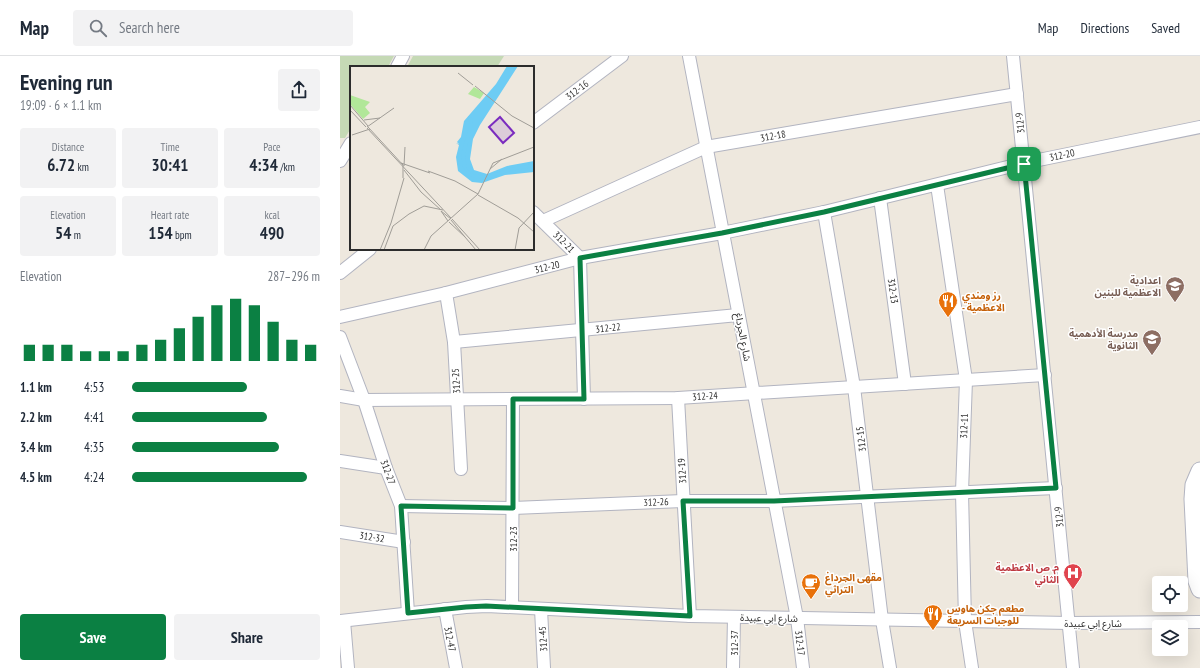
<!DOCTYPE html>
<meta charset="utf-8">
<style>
:root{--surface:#fff;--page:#f2f2f3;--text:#1f2937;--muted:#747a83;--line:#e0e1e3;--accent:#0b8043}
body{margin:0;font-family:"PT Sans Narrow","Noto Sans Arabic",sans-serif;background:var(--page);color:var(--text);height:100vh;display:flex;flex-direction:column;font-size:15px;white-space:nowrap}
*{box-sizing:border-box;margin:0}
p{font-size:13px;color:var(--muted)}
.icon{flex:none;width:22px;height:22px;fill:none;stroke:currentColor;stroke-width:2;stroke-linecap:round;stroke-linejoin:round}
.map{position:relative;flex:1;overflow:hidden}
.drawer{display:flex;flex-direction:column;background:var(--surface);width:340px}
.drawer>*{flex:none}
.controls{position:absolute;left:812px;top:520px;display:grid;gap:8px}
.controls a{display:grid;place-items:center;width:36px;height:36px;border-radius:4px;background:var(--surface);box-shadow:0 4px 16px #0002;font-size:20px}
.pin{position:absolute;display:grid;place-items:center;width:34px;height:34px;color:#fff;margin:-17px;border-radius:8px;box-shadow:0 2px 6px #0006}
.round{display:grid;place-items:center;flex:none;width:42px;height:42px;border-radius:4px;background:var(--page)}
.summary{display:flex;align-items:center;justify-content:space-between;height:68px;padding:0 20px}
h1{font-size:22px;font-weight:800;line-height:30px}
.stats{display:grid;grid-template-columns:repeat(3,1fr);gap:6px;height:68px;padding:4px 20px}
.stats div{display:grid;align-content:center;border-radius:4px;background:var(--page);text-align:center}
.stats b{font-size:17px;font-weight:800}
.stats small{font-size:11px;font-weight:400}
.stats p{font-size:11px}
.chart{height:112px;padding:8px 20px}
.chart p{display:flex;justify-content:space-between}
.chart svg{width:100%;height:72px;margin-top:4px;stroke:var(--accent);stroke-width:6}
.action{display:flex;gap:8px;margin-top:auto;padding:8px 20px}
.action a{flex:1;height:46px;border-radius:4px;background:var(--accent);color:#fff;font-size:16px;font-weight:800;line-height:46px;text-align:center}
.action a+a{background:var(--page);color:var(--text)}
ul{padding:0 20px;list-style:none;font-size:13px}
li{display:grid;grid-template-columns:64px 48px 1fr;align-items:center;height:30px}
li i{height:10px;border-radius:5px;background:var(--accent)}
header{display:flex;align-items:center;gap:24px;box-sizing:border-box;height:56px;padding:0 20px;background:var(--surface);border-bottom:1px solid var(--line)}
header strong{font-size:19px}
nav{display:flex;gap:22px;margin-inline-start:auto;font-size:14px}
.search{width:280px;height:36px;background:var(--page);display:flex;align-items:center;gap:10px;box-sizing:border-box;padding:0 14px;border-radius:4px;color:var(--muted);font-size:15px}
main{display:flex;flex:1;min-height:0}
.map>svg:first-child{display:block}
.cemetery{fill:#c5d9b5}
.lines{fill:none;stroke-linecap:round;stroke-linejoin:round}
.street-casing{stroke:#b2b4c0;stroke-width:14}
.secondary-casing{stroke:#b2b4c0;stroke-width:19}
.street{stroke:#fff;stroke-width:12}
.secondary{stroke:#fff;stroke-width:17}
.route-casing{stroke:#fff;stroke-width:8}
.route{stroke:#0b8043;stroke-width:5}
.labels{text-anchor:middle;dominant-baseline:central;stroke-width:3;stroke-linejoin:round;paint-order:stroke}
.street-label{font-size:10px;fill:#2c2c2c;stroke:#fff}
.education-label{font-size:10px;font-weight:bold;fill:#785e54;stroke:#fff;text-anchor:end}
.food-label{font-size:10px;font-weight:bold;fill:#c56008;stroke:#fff;text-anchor:start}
.health-label{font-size:10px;font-weight:bold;fill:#be3a42;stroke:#fff;text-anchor:end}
.inset-river{fill:none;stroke:#6dccf4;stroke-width:2}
.inset-road{fill:none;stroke:#a09d97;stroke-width:1}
.view{fill:#7b2cbf;fill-opacity:0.15;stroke:#7b2cbf;stroke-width:2}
.inset-edge{fill:none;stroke:#2c2c2c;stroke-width:2}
</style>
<header>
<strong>Map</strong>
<div class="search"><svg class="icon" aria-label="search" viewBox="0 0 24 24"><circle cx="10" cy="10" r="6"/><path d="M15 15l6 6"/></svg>Search here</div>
<nav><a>Map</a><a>Directions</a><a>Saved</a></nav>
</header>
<main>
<section class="drawer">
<div class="summary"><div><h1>Evening run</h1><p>19:09 · 6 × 1.1 km</p></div><a class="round"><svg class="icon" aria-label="share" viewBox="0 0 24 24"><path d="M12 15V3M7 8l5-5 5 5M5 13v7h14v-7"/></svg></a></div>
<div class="stats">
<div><p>Distance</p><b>6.72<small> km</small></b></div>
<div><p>Time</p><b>30:41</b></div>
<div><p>Pace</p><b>4:34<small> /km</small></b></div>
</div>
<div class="stats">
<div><p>Elevation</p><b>54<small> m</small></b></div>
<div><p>Heart rate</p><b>154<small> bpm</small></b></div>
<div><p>kcal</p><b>490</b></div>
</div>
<div class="chart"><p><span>Elevation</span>287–296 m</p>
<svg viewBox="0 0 160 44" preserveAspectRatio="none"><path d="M5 44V34M15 44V34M25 44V34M35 44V38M45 44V38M55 44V38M65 44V34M75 44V31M85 44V24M95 44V17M105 44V10M115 44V6M125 44V10M135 44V20M145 44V31M155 44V34"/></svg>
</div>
<ul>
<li><b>1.1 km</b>4:53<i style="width:61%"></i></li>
<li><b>2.2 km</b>4:41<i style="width:72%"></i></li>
<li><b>3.4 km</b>4:35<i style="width:78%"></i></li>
<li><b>4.5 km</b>4:24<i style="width:93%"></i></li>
</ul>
<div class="action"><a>Save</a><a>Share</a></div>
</section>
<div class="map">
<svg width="860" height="612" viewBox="0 0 860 612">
<rect width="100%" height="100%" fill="#eee8de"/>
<g class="cemetery">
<path d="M0,0H54L48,11H11V72L5,82H0Z"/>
<path d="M73,0H164L157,11H67Z"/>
</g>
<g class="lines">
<defs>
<g id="street">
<path d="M349,0L457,562L463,612"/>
<path d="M673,0L733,612"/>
<path d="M57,11L63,0"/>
<path d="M193,67L282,0"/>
<path d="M0,105L11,87"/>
<path d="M597,129L626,324L622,436L625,565L632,612"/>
<path d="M540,142L565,328"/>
<path d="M193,156L240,202L244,343"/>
<path d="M484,156L514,331L542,564L550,612"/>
<path d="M203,165L366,91L677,38"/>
<path d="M0,217L30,193"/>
<path d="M106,237L114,286L121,413"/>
<path d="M0,261L106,237L240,202L382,177L484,156L684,107L860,71"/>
<path d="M0,281L24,344L46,412L61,450L68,557"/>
<path d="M114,286L398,259"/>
<path d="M0,340L24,344L338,342L705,319"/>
<path d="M338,342L350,560"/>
<path d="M0,405L46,412"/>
<path d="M61,450L173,452L343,445H434L716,432"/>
<path d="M0,476L64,486"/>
<path d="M172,551L173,343"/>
<path d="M105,553L116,612"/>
<path d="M201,553L204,612"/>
<path d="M0,565L126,551L147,550L350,560L729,567L860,566"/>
<path d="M4,565L8,612"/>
<path d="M393,612L394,561"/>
</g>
<path id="secondary" d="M860,415L854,429L853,443L857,525L860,533"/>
</defs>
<use href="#street" class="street-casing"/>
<use href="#secondary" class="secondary-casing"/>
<use href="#street" class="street"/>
<use href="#secondary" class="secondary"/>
</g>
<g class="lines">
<defs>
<path id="route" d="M684,108L716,432L434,445H343L350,560L146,550L126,551L68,557L61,450L173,452V343H244L240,202L382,177L484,156Z"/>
</defs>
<use href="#route" class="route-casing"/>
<use href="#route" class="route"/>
</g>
<defs>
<symbol id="school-pin" viewBox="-11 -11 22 30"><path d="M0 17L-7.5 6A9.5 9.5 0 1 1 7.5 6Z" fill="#8d6e63" stroke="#fff"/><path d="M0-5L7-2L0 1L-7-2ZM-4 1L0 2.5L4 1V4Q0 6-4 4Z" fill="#fff"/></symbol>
<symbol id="restaurant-pin" viewBox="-11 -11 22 30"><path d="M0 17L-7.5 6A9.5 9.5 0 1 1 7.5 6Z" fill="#e8710a" stroke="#fff"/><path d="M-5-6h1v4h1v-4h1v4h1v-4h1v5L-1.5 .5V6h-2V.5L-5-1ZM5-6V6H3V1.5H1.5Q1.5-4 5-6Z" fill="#fff"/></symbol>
<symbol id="hospital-pin" viewBox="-11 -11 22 30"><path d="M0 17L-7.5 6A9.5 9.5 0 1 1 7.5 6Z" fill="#e0444e" stroke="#fff"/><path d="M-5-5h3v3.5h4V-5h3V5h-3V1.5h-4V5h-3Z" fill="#fff"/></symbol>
<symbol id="cafe-pin" viewBox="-11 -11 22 30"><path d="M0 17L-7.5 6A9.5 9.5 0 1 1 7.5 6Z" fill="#e8710a" stroke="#fff"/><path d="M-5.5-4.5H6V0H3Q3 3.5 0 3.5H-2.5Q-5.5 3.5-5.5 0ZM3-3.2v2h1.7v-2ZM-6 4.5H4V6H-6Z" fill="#fff"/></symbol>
</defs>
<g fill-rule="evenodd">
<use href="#school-pin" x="824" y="219" width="22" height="30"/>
<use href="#restaurant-pin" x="597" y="234" width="22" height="30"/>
<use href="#school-pin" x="801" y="272" width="22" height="30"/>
<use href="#hospital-pin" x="722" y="506" width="22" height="30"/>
<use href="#cafe-pin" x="460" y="516" width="22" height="30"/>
<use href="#restaurant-pin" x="582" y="547" width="22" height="30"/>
</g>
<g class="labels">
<g class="street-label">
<text transform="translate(237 34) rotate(-37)">312-16</text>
<text transform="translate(680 67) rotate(-96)">312-9</text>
<text transform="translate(433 80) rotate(-10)">312-18</text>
<text transform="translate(722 99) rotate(-12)">312-20</text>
<text transform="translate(224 186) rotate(45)">312-21</text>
<text transform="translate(207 211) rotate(-14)">312-20</text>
<text transform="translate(553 235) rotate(82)">312-13</text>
<text transform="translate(268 272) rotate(-6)">312-22</text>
<text transform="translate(403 281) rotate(79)">شارع الجرداغ</text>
<text transform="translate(116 325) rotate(-93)">312-25</text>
<text transform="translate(365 340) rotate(-4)">312-24</text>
<text transform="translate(624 370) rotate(-88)">312-11</text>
<text transform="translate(521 383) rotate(-97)">312-15</text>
<text transform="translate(342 415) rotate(-93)">312-19</text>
<text transform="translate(48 416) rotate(70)">312-27</text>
<text transform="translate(316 446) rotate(-2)">312-26</text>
<text transform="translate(719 461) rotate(-96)">312-9</text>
<text transform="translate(32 481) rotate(9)">312-32</text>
<text transform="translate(173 483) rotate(-90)">312-23</text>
<text transform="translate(429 562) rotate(1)">شارع ابي عبيدة</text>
<text x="753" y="567">شارع ابي عبيدة</text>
<text transform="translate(110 583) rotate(79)">312-47</text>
<text transform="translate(203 583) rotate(-93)">312-45</text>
<text transform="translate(394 587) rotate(-90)">312-37</text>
<text transform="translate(460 587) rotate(83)">312-17</text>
</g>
<g class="education-label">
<text x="821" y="224">اعدادية<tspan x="821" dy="12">الاعظمية للبنين</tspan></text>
<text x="798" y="277">مدرسة الأدهمية<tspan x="798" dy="12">الثانوية</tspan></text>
</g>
<g class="food-label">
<text x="622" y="239">رز ومندي<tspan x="622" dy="12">- الاعظمية</tspan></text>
<text x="485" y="521">مقهى الجرداغ<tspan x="485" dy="12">التراثي</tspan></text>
<text x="607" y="552">مطعم جكن هاوس<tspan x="607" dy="12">للوجبات السريعة</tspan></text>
</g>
<g class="health-label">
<text x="719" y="511">م. ص الاعظمية<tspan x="719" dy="12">الثاني</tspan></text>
</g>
</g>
<g transform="translate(10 10)">
<rect width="184" height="184" fill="#eee8de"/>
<path d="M124,21L134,27L130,33L118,28ZM0,29L20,36L15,41L20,47L13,53L0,38Z" fill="#b1e799"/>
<path d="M157,0H168L130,59L123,73L120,93L124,104L137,108L157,100L184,95V106L155,109L132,117L122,116L108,105L106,91L109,79L106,77L109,78L107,76L111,71L114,55L146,18Z" fill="#6dccf4"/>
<path class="inset-river" d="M119,50L121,58L112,88L114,101L122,110L134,113M115,102L114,81L121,59M120,107L116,104L114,88L122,58L121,52M119,108L135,112M123,109L135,111M138,111L160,103L184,99M140,111L160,103L184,100M137,112L160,104L184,100"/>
<path class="inset-road" d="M108,7L123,19M125,20L162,50L184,62M0,39L18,60M0,44L16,61M14,54L30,52M17,61L44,42M18,61L53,99V112M17,62L101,152M2,69L20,63M51,97L80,107M54,100L55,81M140,103L152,93M54,104L71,126L91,144M78,105L105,115L128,128M128,129L168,152L184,166M102,153L130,184M98,155L91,145L101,153M99,156L115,171L101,154M115,171L126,184M30,184L41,157L54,112M34,184L43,160L59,148L74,140L93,144M74,184L81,170L128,128L143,97L184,81M165,184L169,162L184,146"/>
<path class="view" d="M150,51L164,67L153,77L139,61Z"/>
<rect width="184" height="184" class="inset-edge"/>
</g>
</svg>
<div class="controls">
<a><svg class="icon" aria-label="locate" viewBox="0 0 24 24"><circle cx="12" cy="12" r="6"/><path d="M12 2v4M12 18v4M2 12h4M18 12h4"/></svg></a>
<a><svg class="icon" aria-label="layers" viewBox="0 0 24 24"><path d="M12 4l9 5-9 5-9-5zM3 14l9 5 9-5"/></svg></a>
</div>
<div class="pin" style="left:684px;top:108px;background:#1e9e55"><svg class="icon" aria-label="arrive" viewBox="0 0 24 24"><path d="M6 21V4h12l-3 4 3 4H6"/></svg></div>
</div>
</main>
